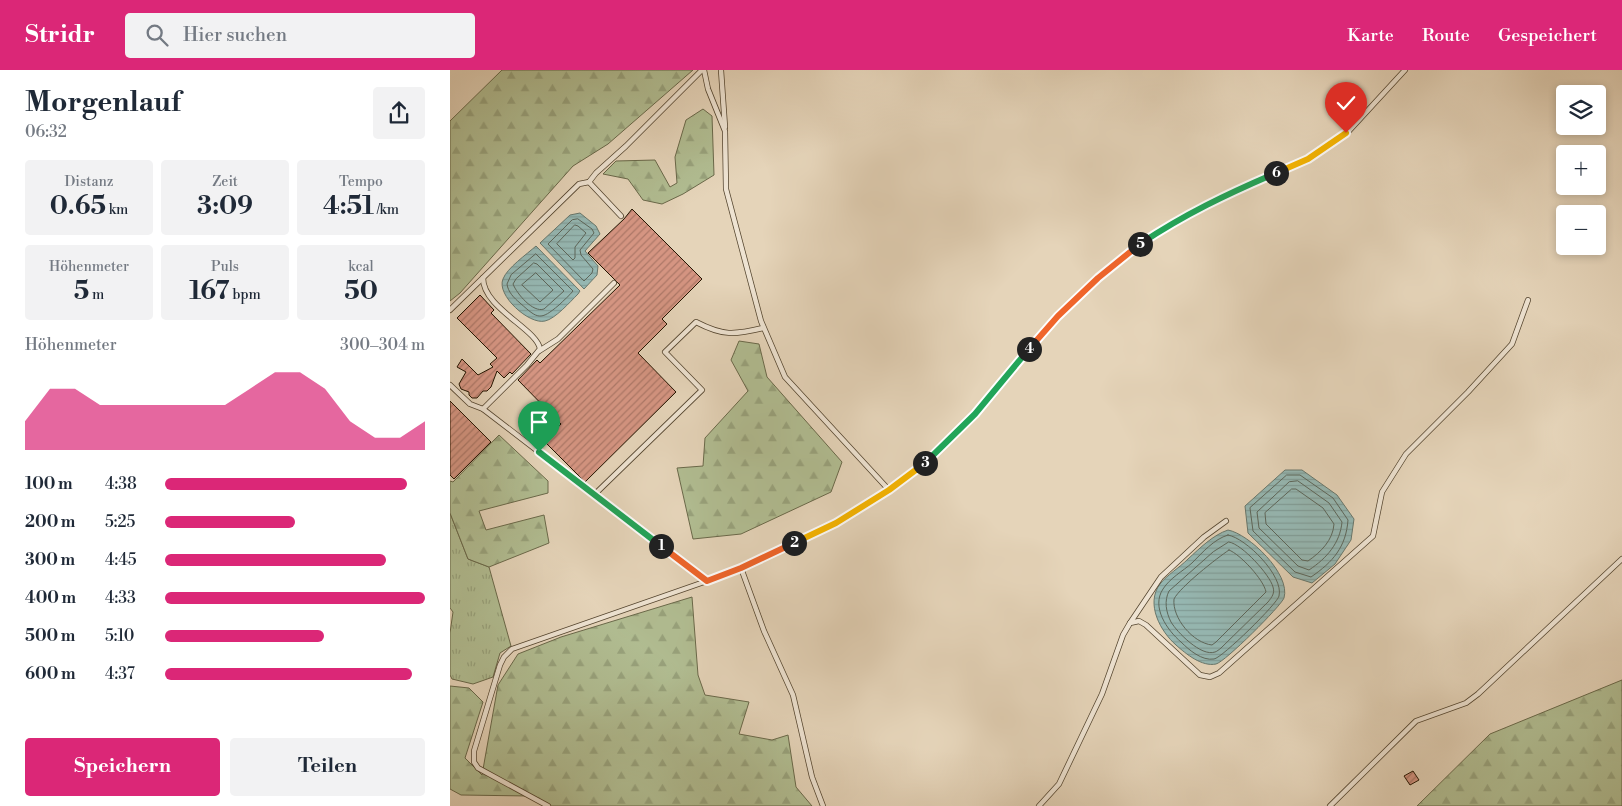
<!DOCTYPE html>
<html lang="de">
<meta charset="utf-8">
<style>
:root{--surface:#fff;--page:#f2f2f3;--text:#1f2937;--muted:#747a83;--accent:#db2777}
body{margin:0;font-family:"Libre Bodoni",serif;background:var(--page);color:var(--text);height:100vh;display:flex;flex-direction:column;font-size:19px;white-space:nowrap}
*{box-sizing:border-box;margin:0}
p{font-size:16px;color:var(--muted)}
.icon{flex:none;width:28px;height:28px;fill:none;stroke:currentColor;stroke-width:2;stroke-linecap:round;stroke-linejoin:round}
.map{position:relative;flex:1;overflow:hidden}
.side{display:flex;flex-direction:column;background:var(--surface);width:450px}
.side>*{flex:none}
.controls{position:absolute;left:1106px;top:15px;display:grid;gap:10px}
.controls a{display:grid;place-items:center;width:50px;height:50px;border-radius:5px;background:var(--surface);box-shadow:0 2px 8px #0003;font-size:25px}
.pin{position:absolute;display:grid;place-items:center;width:42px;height:42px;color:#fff;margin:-51px -21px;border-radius:50% 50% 50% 0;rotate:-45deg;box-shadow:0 0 5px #0007}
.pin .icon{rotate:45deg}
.km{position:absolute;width:25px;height:25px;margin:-12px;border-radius:50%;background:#222;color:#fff;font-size:14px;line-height:25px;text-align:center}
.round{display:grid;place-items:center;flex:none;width:52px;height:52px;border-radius:5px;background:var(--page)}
.headline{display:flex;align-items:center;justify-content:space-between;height:85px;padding:0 25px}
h1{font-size:28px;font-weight:700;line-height:38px}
.figures{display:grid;grid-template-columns:repeat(3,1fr);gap:8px;height:85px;padding:5px 25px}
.figures div{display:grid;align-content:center;border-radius:5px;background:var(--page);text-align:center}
.figures b{font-size:25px;font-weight:700}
.figures small{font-size:14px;font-weight:400}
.figures p{font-size:14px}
.chart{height:140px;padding:10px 25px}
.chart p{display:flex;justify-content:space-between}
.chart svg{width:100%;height:90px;margin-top:5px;fill:var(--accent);opacity:.7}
.action{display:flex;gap:10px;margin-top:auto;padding:10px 25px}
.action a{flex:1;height:58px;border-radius:5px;background:var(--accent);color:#fff;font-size:20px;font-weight:700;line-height:58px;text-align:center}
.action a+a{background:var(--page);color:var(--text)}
ul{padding:0 25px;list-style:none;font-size:16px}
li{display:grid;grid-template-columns:80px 60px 1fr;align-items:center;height:38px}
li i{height:12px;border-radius:6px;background:var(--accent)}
header{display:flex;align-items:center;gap:30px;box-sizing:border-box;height:70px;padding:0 25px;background:var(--accent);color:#fff}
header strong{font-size:24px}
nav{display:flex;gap:28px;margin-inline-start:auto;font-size:18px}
.search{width:350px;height:45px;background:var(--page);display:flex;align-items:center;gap:12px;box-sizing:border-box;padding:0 18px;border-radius:5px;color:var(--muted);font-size:19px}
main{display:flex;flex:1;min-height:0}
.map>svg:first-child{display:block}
.grass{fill:url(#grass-tufts);stroke:#6a694a}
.forest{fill:url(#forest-firs);stroke:#6a694a}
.water{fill:url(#water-rules);stroke:#68776c}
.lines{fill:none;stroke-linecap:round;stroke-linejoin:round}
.shore{stroke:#5d665a;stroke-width:1}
.building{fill:url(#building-hatch);stroke:#241501}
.service-casing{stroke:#54452f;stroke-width:6}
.service{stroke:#eee3d2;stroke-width:4.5}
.split-1-casing{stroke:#fff;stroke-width:10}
.split-2-casing{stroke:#fff;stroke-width:10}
.split-3-casing{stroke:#fff;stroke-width:10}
.split-4-casing{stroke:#fff;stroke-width:10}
.split-5-casing{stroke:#fff;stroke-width:10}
.split-6-casing{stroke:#fff;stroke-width:10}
.split-7-casing{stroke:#fff;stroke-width:10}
.split-1{stroke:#22a559;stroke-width:6}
.split-2{stroke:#f0652b;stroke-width:6}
.split-3{stroke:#f5b400;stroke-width:6}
.split-4{stroke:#22a559;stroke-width:6}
.split-5{stroke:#f0652b;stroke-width:6}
.split-6{stroke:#22a559;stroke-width:6}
.split-7{stroke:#f5b400;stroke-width:6}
</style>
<header>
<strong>Stridr</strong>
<div class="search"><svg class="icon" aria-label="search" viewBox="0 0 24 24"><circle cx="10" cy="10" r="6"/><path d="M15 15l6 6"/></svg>Hier suchen</div>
<nav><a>Karte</a><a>Route</a><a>Gespeichert</a></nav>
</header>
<main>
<section class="side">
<div class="headline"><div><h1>Morgenlauf</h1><p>06:32</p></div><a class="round"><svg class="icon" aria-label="share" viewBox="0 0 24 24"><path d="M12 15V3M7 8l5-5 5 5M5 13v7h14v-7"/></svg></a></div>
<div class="figures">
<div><p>Distanz</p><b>0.65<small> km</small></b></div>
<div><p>Zeit</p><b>3:09</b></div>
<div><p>Tempo</p><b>4:51<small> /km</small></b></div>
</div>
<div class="figures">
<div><p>Höhenmeter</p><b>5<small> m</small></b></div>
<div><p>Puls</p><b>167<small> bpm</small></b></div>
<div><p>kcal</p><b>50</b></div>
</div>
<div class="chart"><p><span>Höhenmeter</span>300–304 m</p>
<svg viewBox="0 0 160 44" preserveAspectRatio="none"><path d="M0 44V30L10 14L20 14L30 22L40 22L50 22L60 22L70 22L80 22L90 14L100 6L110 6L120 14L130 30L140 38L150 38L160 30V44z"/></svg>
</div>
<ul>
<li><b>100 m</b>4:38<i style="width:93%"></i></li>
<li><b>200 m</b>5:25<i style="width:50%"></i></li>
<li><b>300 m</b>4:45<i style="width:85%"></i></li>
<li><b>400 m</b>4:33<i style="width:100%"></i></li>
<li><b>500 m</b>5:10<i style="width:61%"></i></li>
<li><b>600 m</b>4:37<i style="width:95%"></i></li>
</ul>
<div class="action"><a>Speichern</a><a>Teilen</a></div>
</section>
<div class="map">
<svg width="1172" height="736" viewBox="0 0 1172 736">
<defs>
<pattern id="grass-tufts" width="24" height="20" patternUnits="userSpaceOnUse" patternTransform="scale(1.25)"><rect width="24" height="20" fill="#b1bd92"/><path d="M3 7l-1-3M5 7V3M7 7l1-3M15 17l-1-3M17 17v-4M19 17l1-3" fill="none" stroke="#98a27c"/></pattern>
<pattern id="forest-firs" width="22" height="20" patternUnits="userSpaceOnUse" patternTransform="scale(1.25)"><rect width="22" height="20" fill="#b1bd92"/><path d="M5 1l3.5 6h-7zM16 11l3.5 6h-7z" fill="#98a27c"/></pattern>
<pattern id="water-rules" width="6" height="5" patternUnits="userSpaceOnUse" patternTransform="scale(1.25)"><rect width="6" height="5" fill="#96b8b3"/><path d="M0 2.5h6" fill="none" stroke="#819d98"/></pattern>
<pattern id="building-hatch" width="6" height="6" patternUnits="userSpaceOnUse" patternTransform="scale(1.25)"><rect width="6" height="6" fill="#d59582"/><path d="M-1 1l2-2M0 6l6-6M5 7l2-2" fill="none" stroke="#ad7868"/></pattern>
</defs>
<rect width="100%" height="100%" fill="#e5d4b9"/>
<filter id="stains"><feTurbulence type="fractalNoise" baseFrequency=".004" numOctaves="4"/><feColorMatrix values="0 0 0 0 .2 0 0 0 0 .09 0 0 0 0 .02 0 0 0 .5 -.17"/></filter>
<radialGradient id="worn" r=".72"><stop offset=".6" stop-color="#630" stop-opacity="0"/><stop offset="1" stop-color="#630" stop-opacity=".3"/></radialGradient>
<path class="grass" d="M0,443L18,489L39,497L61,576L50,583L43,607L23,614L2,609L0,605V563L3,542L0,538Z"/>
<g class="forest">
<path d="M52,0H243L158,74L123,96L10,223L0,231V51Z"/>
<path d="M253,39L262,46L264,105L233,124L212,134L193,130L178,109L153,104L166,91L205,90L220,117L227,113L225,87L236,50Z"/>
<path d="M289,271L309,274L317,307L392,392L381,422L291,464L243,469L227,398L253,396L255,368L298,321L281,290Z"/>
<path d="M49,365L98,411V423L29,441L36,460L94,445L99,473L39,497L18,489L0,443V411L3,412Z"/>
<path d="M242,527L248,605L255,625L299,632L289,664L322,670L338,665L346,717L362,736H96L78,726L11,725L0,719V616L19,618L33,632L15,688L32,705L48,615L68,584L111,567Z"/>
<path d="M1172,610V736H967L1040,664Z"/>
</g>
<g class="water">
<path d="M130,143L146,156L150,164L135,181L148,196L147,205L134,219L90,173L120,145Z"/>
<path d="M86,176L130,221L128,224C120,232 105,249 95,251C79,255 46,225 53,209C57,198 77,184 86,176Z"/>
<path d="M835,400H852L887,425L904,449L901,470L885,494L862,513L843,507L798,463L795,436Z"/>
<path d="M778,460C799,464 841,504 834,528C831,536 775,592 766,594C752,597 736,584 726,575C711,562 695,534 710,514C717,505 729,498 738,489C750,478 763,465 778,460Z"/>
</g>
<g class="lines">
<g class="shore">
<path d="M128,149L142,159L144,163L130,180L131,185L143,199L142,203L134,211L98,174L122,150Z"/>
<path d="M125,155L128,156L136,163L125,177V188L123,190L107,174Z"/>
<path d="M86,184L123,221C119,226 114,230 109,235C90,251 88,249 70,233C64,228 58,222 57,214L61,205Z"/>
<path d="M84,193L87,194L114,221L94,239C83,243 67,224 63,214L66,209Z"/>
<path d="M86,203L103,220L90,232L72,215Z"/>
<path d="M837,405H850L883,428L898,450C896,477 883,492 861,507L845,502L803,461L800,438Z"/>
<path d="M848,411L879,433L892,452C890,473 877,488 859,500L848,496L809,458L807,442L839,412Z"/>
<path d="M842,419H846L873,438L884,454C883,470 871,482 858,491L852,490L816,454L815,443Z"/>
<path d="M778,465C796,468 834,506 829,526C828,533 772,588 764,589C752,591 739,580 731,572C717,560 701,537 713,519C720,508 733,501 742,493C752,483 764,469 778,465Z"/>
<path d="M779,472C792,474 820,505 823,517C825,523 822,527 818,532L771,578C770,579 766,582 765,582C751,587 727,562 721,552C716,542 714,531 719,521L763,482Z"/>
<path d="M779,480C790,484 814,510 816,522L766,572L762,575C743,573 722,548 724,529C730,517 767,488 779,480Z"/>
</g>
</g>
<g class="building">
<path d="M182,139L252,209L212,249L217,254L188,283L226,322L135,412L94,371L111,354L68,310L87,290L90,293L170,215L138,183L174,149Z"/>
<path d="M30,225L44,240L41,243L81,284L62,304L60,302L54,308L47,301L41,317L37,321H33L27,328H22L19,325V322L11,319L9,314L16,302L7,297L12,289L28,305L43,297L40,294L47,288L7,248Z"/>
<path d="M0,331L41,372L4,409L0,405Z"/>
<path d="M963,701L969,710L960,715L954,706Z"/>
</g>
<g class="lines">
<defs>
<g id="service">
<path d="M254,0L258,19L275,61L276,119L311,251L335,307L439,420L470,398L525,344L544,320L608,245L648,208L691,174L734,146L779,123L858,89L897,63L955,0"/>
<path d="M271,0L275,57"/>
<path d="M139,112L171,146"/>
<path d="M33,208C33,238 87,259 90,279L77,295L33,339"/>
<path d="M0,240L129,114L139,112L146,103L176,76L252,0"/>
<path d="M89,281L108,269L164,213"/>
<path d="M0,315L20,334L33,339L257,511L291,498L386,453L439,420"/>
<path d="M144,425L252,320L215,282L246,252C273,266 284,265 313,258"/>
<path d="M291,498L314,561L343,625L362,707L373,736"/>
<path d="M680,553L711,507L754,467L776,451"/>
<path d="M98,736L28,698L24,692V681L50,595L54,587L62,579L257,511"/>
<path d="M589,736L609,714L652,624L673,565L680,553L689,551L696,555L750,605L760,607L769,603L923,466L932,422L956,384L1018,322L1062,274L1078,230"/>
<path d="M880,736L966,651L1016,633L1028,624L1172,489"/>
</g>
</defs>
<use href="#service" class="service-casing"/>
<use href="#service" class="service"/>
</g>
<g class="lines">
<defs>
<path id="split-1" d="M89,382L211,476"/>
<path id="split-2" d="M211,476L257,511L291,498L344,473"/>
<path id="split-3" d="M344,473L386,453L439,420L475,393"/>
<path id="split-4" d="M475,393L525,344L579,279"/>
<path id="split-5" d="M579,279L608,246L648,208L690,174"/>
<path id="split-6" d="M690,174C735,144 777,124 826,103"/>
<path id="split-7" d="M826,103L858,89L896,63"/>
</defs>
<use href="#split-1" class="split-1-casing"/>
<use href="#split-2" class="split-2-casing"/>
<use href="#split-3" class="split-3-casing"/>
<use href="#split-4" class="split-4-casing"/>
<use href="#split-5" class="split-5-casing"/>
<use href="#split-6" class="split-6-casing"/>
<use href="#split-7" class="split-7-casing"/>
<use href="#split-1" class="split-1"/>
<use href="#split-2" class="split-2"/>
<use href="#split-3" class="split-3"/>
<use href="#split-4" class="split-4"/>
<use href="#split-5" class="split-5"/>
<use href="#split-6" class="split-6"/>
<use href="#split-7" class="split-7"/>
</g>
<rect width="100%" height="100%" filter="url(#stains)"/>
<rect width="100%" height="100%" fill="url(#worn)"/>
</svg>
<div class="controls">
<a><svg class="icon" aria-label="layers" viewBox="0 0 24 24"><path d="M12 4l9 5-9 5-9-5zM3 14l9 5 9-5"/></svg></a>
<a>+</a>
<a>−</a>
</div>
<div class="pin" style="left:89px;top:382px;background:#1e9e55"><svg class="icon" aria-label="arrive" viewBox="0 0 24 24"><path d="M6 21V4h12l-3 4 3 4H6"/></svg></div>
<div class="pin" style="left:896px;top:63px;background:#d93025"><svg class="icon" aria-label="check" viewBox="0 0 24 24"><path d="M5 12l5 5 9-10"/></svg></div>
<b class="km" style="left:211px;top:476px">1</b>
<b class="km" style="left:344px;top:473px">2</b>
<b class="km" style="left:475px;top:393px">3</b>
<b class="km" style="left:579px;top:279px">4</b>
<b class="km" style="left:690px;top:174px">5</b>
<b class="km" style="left:826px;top:103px">6</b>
</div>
</main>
